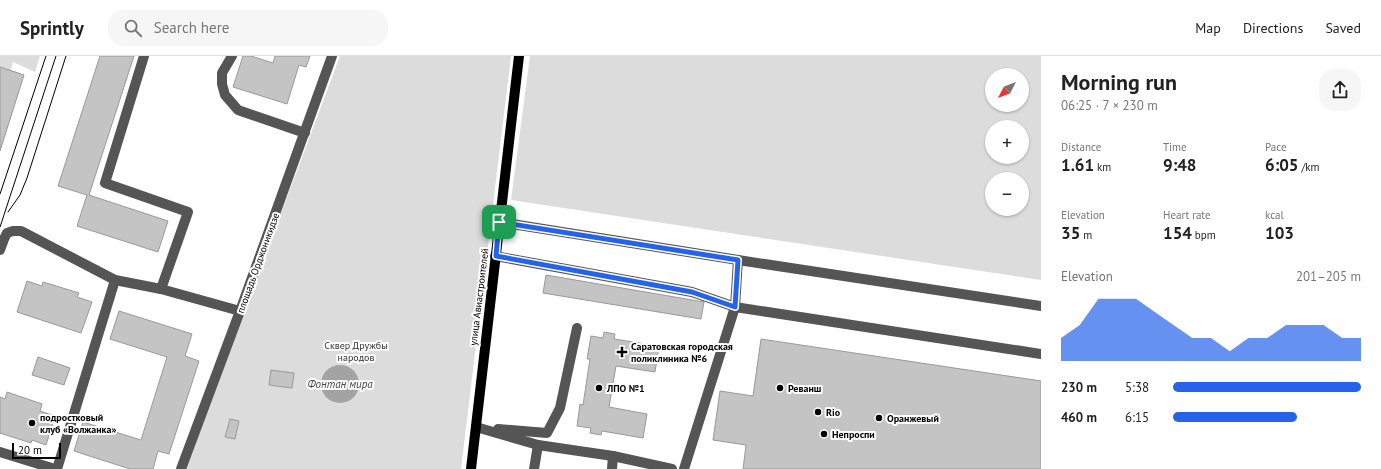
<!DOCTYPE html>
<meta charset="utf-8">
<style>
:root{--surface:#fff;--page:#f6f6f6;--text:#222;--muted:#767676;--line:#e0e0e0;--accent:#2563eb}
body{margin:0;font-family:"PT Sans",sans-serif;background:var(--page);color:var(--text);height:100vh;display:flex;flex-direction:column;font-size:15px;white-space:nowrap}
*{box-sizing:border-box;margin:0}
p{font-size:13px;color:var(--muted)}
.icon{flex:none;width:22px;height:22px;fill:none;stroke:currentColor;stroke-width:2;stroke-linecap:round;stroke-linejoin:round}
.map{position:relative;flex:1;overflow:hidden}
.panel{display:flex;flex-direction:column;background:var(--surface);width:340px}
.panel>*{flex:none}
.needle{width:26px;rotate:229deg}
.tools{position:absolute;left:985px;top:12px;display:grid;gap:8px}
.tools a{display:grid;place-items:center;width:44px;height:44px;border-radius:50%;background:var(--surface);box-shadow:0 1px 3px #0004;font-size:20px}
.scale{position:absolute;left:12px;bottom:10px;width:49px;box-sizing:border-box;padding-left:4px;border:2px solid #000;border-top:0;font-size:11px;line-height:14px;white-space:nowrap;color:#000;-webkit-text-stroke:3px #fff;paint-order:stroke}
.pin{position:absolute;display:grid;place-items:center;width:34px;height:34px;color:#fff;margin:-17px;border-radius:8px;box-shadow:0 2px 6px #0006}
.round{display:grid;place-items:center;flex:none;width:42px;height:42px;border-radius:16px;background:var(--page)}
.head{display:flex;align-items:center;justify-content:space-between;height:68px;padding:0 20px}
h1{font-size:22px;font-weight:600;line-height:30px}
.stats{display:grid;grid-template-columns:repeat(3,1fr);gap:6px;height:68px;padding:4px 20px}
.stats div{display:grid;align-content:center}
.stats b{font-size:17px;font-weight:600}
.stats small{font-size:11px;font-weight:400}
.stats p{font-size:11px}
.chart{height:112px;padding:8px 20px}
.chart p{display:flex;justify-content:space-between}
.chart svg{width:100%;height:72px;margin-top:4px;fill:var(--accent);opacity:.7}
ul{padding:0 20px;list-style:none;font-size:13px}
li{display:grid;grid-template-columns:64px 48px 1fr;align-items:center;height:30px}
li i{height:10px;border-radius:5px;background:var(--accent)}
header{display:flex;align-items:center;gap:24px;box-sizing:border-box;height:56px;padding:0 20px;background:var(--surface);border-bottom:1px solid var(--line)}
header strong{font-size:19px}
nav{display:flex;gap:22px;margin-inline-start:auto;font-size:14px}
.search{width:280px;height:36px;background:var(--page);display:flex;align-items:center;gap:10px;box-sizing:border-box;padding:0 14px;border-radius:16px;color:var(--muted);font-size:15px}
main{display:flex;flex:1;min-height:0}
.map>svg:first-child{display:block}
.green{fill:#dcdcdc;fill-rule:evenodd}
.water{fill:#a3a3a3}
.building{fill:#c4c4c4;stroke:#999}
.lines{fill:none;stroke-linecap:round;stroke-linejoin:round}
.minor{stroke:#555;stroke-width:10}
.major{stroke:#000;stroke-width:10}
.tram{stroke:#000;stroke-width:1}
.route-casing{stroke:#fff;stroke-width:8}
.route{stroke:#2563eb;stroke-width:5}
.poi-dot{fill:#000;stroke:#fff;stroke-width:1.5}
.labels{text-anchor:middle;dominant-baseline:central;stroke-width:4;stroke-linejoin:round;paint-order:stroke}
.street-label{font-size:10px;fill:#000;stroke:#fff}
.park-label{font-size:10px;fill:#333;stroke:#fff}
.poi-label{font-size:10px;font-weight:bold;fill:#000;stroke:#fff;text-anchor:start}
.water-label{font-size:11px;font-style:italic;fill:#444;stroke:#fff}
</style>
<header>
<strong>Sprintly</strong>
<div class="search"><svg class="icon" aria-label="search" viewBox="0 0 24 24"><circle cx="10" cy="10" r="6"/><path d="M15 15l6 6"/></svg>Search here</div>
<nav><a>Map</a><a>Directions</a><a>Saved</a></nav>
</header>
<main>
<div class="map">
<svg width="1041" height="413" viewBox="0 0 1041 413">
<rect width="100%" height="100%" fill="#fff"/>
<g class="green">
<path d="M0,0H40L35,16L13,6L11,14L24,19L0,95Z"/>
<path d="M340,0H511L461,413H185Z"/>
<path d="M530,0H1041V224L511,144ZM992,19H1022V49H992ZM992,71H1022V101H992ZM992,123H1022V153H992Z"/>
</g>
<circle class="water" cx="340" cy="328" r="19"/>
<g class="building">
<path d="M100,0H134L89,139L168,165L158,196L77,170L87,139L58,130Z"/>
<path d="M243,0H251L273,7L275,0H310L306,11L299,9L287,48L233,31Z"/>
<path d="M0,11L24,19L0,95Z"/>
<path d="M546,219L704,246L701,263L543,237Z"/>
<path d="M27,225L42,230L43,226L79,237L77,241L92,246L81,277L17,256Z"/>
<path d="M119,255L192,278L185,300L199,305L169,398L158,395L153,413H130L74,395L83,366L141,384L167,301L110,283Z"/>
<path d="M604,276L615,278L614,283L659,290L655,316L616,310L609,351L647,358L643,382L602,375L601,379L590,377L591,372L577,370L580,348L583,349L590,303H587L591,280L603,282Z"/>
<path d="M761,283L1041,325V413H743L746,389L713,384L720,335L753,340Z"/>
<path d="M38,301L70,312L64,329L32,319Z"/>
<path d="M271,314L294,317L292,332L269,329Z"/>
<path d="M7,336L42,348L40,355L55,360L46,389L32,384L31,387L0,377V341L5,343Z"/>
<path d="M230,363L239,365L235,383L225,381Z"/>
</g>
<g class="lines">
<g class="minor">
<path d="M144,0L105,127L188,156L161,233L240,255"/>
<path d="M232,0L222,17V28L225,39L238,54L305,77"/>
<path d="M499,166L738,204L1041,250"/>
<path d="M0,194L4,183L7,177L13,175H21L115,224L161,233"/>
<path d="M495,200L692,236L735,251L1041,298"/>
<path d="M476,371L538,389L613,400L672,413"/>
<path d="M498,373L547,377L560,352L577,272"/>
<path d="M0,396L55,413"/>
<path d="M57,413L115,224"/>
<path d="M181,413L240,255L332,0"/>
<path d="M534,413L538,389"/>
<path d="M612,413L613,400"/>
<path d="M684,413L735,251L738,204"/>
</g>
<path class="major" d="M471,413L519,0"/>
<g class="tram">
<path d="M0,138L46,0"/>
<path d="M8,156L20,139L27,122L66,0"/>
<path d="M0,171L56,0"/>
</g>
</g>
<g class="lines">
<defs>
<path id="route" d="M499,166L738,204L735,251L692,236L496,200Z"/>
</defs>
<use href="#route" class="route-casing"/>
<use href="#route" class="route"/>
</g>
<g class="poi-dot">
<path d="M620 290h4v4h4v4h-4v4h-4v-4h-4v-4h4z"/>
<circle cx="599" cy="332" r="4"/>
<circle cx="780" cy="332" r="4"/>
<circle cx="818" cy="356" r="4"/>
<circle cx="879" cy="362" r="4"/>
<circle cx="32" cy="367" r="4"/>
<circle cx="824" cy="378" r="4"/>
</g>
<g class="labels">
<g class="street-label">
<text transform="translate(258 207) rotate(-70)">площадь Орджоникидзе</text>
<text transform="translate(479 241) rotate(-83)">улица Авиастроителей</text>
</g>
<g class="park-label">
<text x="356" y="289">Сквер Дружбы<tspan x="356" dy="12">народов</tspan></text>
</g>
<g class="poi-label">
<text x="631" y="290">Саратовская городская<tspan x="631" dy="12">поликлиника №6</tspan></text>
<text x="607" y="332">ЛПО №1</text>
<text x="788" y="332">Реванш</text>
<text x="826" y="356">Rio</text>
<text x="40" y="361">подростковый<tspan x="40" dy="12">клуб «Волжанка»</tspan></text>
<text x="887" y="362">Оранжевый</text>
<text x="832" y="378">Непроспи</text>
</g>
<g class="water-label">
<text x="340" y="328">Фонтан мира</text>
</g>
</g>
</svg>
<div class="tools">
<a><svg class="needle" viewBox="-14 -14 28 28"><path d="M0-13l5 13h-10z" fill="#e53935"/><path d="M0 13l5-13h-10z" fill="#767676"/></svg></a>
<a>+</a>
<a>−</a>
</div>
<div class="scale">20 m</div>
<div class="pin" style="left:499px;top:166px;background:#1e9e55"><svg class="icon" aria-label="arrive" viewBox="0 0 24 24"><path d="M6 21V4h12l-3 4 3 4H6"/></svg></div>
</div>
<section class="panel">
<div class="head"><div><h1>Morning run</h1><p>06:25 · 7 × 230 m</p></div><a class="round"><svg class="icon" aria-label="share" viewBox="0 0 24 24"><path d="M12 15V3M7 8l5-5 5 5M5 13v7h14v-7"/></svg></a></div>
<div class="stats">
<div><p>Distance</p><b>1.61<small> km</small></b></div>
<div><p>Time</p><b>9:48</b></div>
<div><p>Pace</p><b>6:05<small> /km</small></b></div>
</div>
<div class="stats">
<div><p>Elevation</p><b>35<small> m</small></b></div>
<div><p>Heart rate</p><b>154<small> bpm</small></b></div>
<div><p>kcal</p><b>103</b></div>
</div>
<div class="chart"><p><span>Elevation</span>201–205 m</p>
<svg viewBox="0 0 160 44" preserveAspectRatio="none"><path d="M0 44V30L10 22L20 6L30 6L40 6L50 14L60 22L70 30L80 30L90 38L100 30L110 30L120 22L130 22L140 22L150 30L160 30V44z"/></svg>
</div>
<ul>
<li><b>230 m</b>5:38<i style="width:100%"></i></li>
<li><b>460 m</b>6:15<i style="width:66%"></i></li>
</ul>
</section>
</main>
